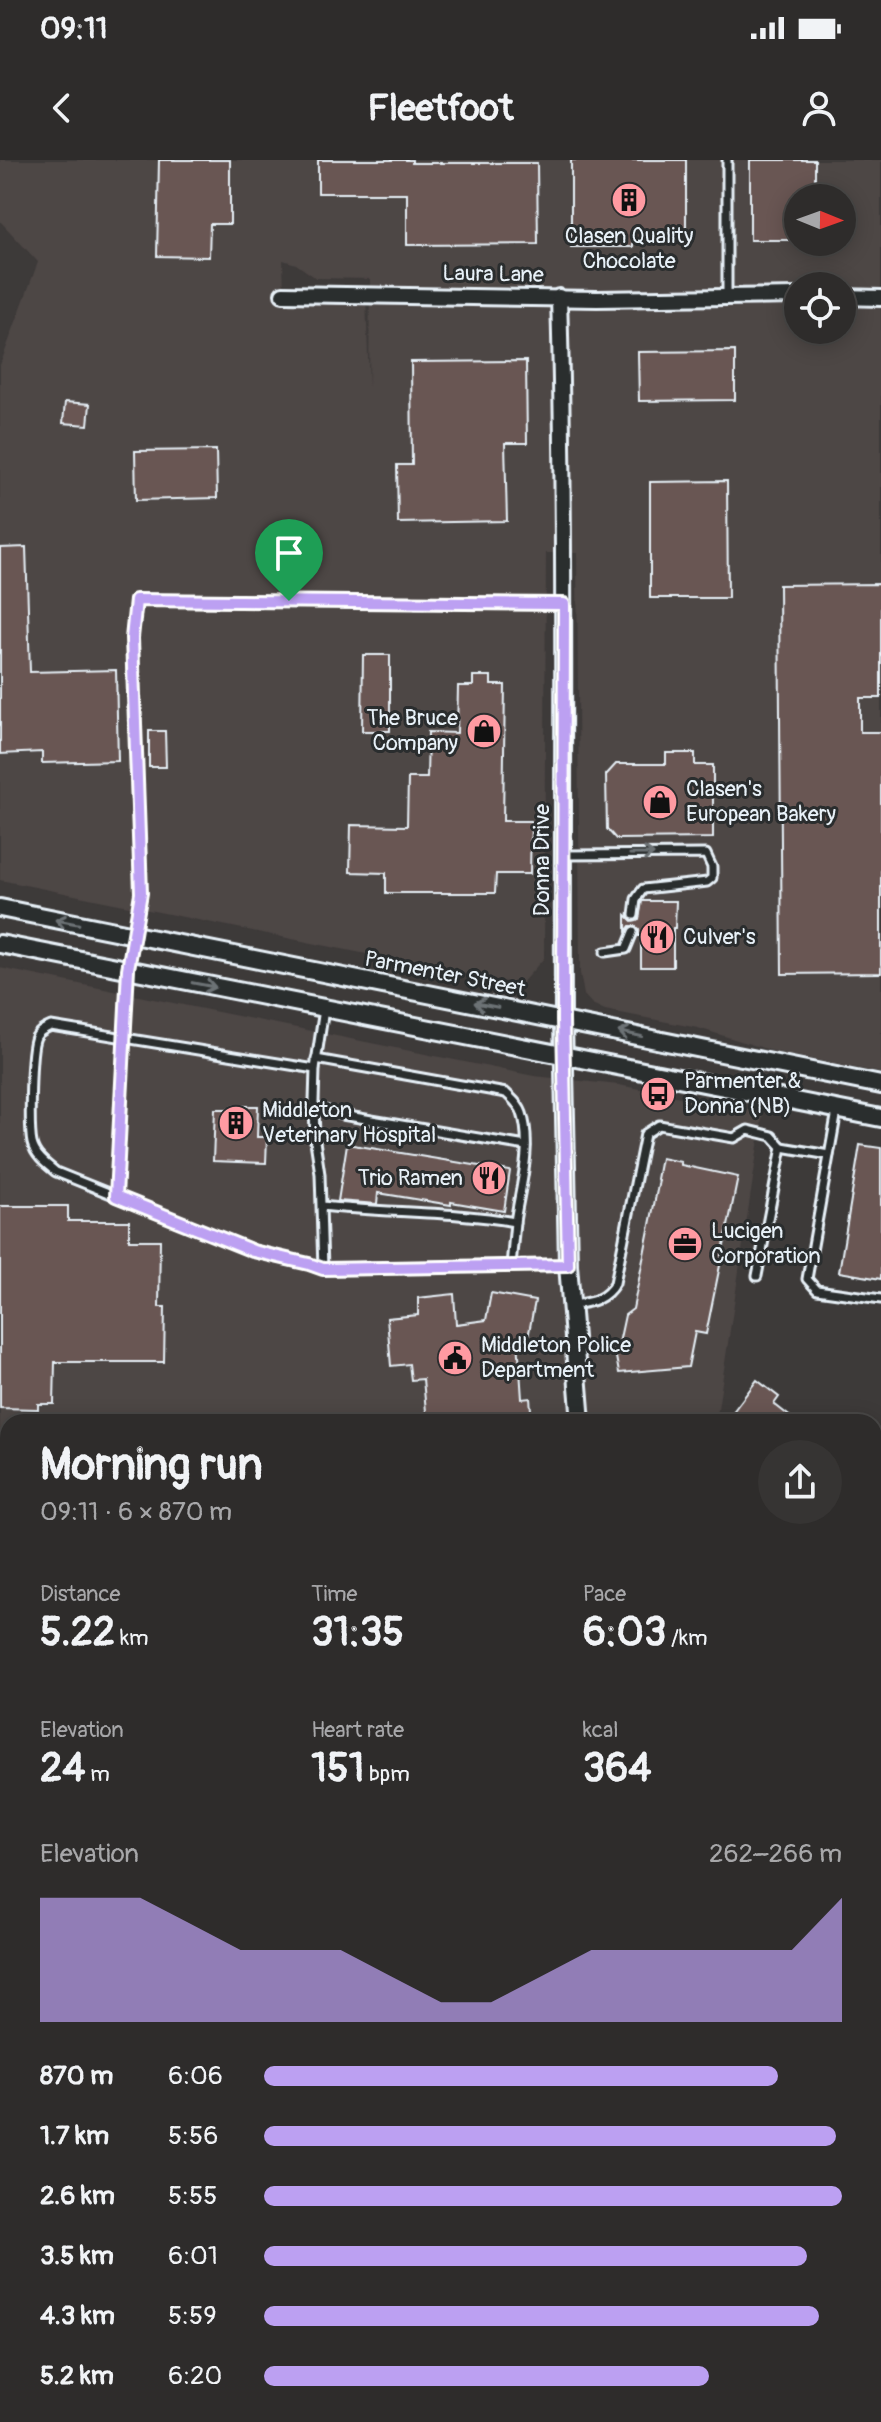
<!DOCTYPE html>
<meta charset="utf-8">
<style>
:root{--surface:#2e2c2b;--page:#363433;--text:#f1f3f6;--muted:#a7a7a9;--line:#494847;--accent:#bca0f2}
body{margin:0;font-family:Pangolin,sans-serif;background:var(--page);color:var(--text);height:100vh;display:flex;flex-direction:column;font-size:30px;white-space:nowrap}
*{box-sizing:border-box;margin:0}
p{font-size:26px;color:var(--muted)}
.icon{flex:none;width:44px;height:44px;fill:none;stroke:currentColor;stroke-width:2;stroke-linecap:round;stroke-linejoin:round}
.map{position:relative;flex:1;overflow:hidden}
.details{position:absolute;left:0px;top:1254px;width:882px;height:1008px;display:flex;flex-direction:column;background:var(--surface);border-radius:24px 24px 0 0;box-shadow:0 4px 20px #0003,0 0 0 2px var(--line)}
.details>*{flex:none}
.needle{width:52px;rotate:91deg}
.tools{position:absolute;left:784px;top:24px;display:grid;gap:16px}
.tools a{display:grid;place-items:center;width:72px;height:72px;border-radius:50%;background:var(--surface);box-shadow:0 4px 20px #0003,0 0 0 2px var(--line);font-size:40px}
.pin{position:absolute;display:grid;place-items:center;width:68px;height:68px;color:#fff;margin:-82px -34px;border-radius:50% 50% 50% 0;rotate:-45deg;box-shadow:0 0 8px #0007}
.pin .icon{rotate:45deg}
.round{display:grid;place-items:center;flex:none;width:84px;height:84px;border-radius:42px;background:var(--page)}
.head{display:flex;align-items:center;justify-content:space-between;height:136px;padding:0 40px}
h1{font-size:44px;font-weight:800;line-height:60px}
.stats{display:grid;grid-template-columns:repeat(3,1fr);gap:12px;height:136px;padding:8px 40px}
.stats div{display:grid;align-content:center}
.stats b{font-size:40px;font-weight:800}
.stats small{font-size:22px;font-weight:400}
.stats p{font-size:22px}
.chart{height:224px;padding:16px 40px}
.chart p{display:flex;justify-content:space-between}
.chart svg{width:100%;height:144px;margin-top:8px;fill:var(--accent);opacity:.7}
ul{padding:0 40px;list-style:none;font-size:26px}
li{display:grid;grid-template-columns:128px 96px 1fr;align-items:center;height:60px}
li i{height:20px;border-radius:10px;background:var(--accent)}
.status{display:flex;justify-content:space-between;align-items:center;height:56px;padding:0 40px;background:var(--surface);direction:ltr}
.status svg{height:22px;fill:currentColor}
header{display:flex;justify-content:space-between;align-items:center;height:104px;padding:0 40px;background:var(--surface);font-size:36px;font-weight:800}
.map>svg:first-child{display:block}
.built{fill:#4d4645;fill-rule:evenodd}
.green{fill:#5a6a52;stroke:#a1aea5;stroke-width:2}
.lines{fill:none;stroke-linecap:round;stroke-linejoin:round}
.stream{stroke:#929fa9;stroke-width:5}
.building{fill:#695753;stroke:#e8f1f8;stroke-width:2}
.service-casing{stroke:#e8f1f8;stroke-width:13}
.minor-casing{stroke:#e8f1f8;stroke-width:20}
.tertiary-casing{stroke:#e8f1f8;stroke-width:22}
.path{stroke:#e8f1f8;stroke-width:3;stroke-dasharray:6 6;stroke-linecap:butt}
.service{stroke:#2a2d2e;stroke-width:7}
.minor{stroke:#2a2d2e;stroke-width:14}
.tertiary{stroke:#2a2d2e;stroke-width:16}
.oneway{stroke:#6c7275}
.route-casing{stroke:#fff;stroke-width:16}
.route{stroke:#bca0f2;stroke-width:10}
.labels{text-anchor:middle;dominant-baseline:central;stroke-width:6;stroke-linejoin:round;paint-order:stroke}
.poi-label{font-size:22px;fill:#e8f1f8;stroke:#2a2d2e;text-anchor:start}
.street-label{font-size:22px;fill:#e8f1f8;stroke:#2a2d2e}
</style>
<div class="status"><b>09:11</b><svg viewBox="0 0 49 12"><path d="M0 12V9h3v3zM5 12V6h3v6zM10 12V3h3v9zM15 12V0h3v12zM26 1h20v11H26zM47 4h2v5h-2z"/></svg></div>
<header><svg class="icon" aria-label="back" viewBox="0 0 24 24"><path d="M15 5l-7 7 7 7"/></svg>Fleetfoot<svg class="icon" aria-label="person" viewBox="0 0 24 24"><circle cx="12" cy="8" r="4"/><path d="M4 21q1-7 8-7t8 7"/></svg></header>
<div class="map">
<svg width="881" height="2262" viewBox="0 0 881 2262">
<rect width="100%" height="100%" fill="#3d3a39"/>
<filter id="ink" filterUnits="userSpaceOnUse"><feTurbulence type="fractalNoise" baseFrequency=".0125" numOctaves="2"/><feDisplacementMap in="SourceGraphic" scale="16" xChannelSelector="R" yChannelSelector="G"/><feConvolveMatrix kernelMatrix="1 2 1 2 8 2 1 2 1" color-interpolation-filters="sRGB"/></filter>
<g filter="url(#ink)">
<g class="built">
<path d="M0,0H881V913L776,892L698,868L605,850L592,844L584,835L580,813L577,393H546L544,798L520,825L0,720V205L38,102L0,61ZM798,38H842V82H798ZM283,100L296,104L316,118L370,119L369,227L366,135L284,134ZM798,126H842V170H798Z"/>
<path d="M0,808L534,916L619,925L763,953L716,1262H8V1302H0Z"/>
<path d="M72,2254H557L556,2262H72Z"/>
</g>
<g class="green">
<path d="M0,1300H8V1618L0,1614Z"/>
<path d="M8,1653V2254H70V2262H0V1668Z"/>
</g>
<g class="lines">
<g class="stream">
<path d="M0,1552L8,1562"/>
<path d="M0,2078L8,2081"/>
</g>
</g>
<g class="building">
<path d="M159,0H230V64H210L209,97L157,96Z"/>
<path d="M318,0H412V3H537L538,84L407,85V33H318Z"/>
<path d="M571,0H686V81H633V87H571Z"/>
<path d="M750,0H815V38H798V80H750Z"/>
<path d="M735,191V240L639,241L638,192Z"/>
<path d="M526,201L527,283H505L507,361L398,363L397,305H412L411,202Z"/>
<path d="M65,242L90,244L88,265L63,263Z"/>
<path d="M216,290L217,338L136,340L135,291Z"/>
<path d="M727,321L728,438H650V322Z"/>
<path d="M26,387L30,512L116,510L118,601L42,603V592L0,594V388Z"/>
<path d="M881,424V538H860V572H881V813L782,814L779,425Z"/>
<path d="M363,495H390V571H362Z"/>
<path d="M473,516H491V525H505L503,661H531L530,714H496L495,733H386V713L350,712L351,665L407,666L408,618H427L428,572L457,573L458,526H473Z"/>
<path d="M149,571H165L166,607H149Z"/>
<path d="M666,593H695V605H713V678L616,679L607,669L606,615L616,604H666Z"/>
<path d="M642,741H676L675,768H673V807H641V776H639V770L635,766H630L626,771V755L632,761L639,759Z"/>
<path d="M232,946H258L257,977H267L266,1003L213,1001L215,949H232Z"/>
<path d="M347,984L510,1011L504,1051L451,1042V1045L378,1033L377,1044L338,1041Z"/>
<path d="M860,985L881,988V1119L839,1112Z"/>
<path d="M661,998L681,1002V1005L738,1017L706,1174L695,1172L688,1207L619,1213L616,1197L625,1155L633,1149L659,1020L657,1019Z"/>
<path d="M0,1046H68V1061H129V1080H160L159,1147H165L164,1202H55L54,1244H38V1249L0,1248Z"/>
<path d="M491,1133L535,1141L527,1183L518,1180L522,1239L530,1238L532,1262H427L423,1219L411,1220L409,1204L391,1206L387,1158L418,1155V1138L454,1134L456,1164L486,1160Z"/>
<path d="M757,1220L779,1237L774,1244L797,1262H743L732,1253Z"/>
</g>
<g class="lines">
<defs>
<g id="service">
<path d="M727,0V136"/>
<path d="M564,695L706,694L712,707V718L707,722L699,723L643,729L636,739L634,755"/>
<path d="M605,792L626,789L633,772"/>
<path d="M316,899L506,933C512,939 519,944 522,953C533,986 520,1028 515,1062C451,1051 386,1053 322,1046"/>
<path d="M315,909L51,866C46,868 39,871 36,877C30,889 29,969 32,983C35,996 46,1004 56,1012L253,1091L309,1104L323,1109L566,1105"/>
<path d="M314,947L342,955L526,986"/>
<path d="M837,951L807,1119L817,1130L881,1139"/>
<path d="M782,987L829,995"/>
<path d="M116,1036L128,809L141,733L132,478L136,440L564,444"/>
<path d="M511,1106L515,1062"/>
<path d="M323,1109L320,1014L315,981L314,942L315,909L324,849"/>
<path d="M573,1145C592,1142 605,1140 615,1123L645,974L659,965L734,978L748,970L772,976L782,987L757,1116"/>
<path d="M488,2262L490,2254"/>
</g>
<g id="minor">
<path d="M283,134L597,139L798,136"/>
<path d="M559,137C566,378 562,619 563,860"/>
<path d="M842,137L881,138"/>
<path d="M874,1416H881"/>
<path d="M874,1654H881"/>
<path d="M874,1895H881"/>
<path d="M797,2262L798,2254"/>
</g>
<g id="tertiary">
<path d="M0,748L881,925"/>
<path d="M0,784L881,958"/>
<path d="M563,860L568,1105L581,1262"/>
<path d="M556,2262L557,2254"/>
</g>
</defs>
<use href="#service" class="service-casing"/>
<use href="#minor" class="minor-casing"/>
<use href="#tertiary" class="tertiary-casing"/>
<g class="path">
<path d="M0,1489L8,1494"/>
<path d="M0,2012L8,2007"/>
</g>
<use href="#service" class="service"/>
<use href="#minor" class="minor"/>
<use href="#tertiary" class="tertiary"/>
</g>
<defs><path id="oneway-shaft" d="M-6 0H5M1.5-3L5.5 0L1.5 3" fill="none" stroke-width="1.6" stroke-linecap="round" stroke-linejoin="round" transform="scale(2)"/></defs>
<g class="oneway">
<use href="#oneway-shaft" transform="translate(642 694)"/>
<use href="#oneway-shaft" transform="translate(67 762) rotate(-169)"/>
<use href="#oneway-shaft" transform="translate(204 825) rotate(11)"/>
<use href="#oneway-shaft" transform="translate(486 845) rotate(-169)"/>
<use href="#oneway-shaft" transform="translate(630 874) rotate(-168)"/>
</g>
</g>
<g class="lines" filter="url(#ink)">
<defs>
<path id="route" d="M136,440L564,444L563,860L568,1105L323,1109L309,1104L253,1091L116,1036L128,809L141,733L132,478Z"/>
</defs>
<use href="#route" class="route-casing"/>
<use href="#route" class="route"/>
</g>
<defs>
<symbol id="building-disc" viewBox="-11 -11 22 22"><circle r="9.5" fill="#ff9aa2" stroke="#2a2d2e"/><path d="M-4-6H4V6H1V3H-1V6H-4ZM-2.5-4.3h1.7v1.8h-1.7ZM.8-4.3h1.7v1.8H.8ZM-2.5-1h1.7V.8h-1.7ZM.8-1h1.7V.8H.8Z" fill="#111"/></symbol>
<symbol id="shop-disc" viewBox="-11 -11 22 22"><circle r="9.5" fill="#ff9aa2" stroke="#2a2d2e"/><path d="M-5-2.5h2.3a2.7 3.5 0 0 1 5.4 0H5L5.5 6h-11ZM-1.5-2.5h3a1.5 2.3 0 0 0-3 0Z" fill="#111"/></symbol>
<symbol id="restaurant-disc" viewBox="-11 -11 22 22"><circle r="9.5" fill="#ff9aa2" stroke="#2a2d2e"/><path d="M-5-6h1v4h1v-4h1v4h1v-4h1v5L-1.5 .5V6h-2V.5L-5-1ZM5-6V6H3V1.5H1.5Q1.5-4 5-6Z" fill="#111"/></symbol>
<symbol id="bus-disc" viewBox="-11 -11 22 22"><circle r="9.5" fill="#ff9aa2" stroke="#2a2d2e"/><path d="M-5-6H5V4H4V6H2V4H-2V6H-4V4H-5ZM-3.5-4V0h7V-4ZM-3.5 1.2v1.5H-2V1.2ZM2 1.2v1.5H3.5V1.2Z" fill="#111"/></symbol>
<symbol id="office-disc" viewBox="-11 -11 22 22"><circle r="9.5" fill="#ff9aa2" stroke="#2a2d2e"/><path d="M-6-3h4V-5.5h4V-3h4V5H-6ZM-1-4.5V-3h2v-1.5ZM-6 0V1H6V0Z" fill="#111"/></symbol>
<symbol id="civic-disc" viewBox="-11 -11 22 22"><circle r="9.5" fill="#ff9aa2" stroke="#2a2d2e"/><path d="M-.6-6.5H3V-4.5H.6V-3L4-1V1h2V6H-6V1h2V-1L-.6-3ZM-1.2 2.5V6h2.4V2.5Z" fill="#111"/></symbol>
</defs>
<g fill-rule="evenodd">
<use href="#building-disc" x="609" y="20" width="40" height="40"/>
<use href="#shop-disc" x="464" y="551" width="40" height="40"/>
<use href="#shop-disc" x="640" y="622" width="40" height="40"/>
<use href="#restaurant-disc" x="637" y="757" width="40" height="40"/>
<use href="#bus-disc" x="638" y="914" width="40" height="40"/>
<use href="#building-disc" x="216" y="943" width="40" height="40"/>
<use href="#restaurant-disc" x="469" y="998" width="40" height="40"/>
<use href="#office-disc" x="665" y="1064" width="40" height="40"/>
<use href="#civic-disc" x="435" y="1178" width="40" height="40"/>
</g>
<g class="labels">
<g class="poi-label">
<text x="629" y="76" text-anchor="middle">Clasen Quality<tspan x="629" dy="25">Chocolate</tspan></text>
<text x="458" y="558" text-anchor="end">The Bruce<tspan x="458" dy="25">Company</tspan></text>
<text x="686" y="629">Clasen's<tspan x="686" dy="25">European Bakery</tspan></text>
<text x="683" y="777">Culver's</text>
<text x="684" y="921">Parmenter &amp;<tspan x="684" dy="25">Donna (NB)</tspan></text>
<text x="262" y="950">Middleton<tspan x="262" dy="25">Veterinary Hospital</tspan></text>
<text x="463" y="1018" text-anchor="end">Trio Ramen</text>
<text x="711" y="1071">Lucigen<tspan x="711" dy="25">Corporation</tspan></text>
<text x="481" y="1185">Middleton Police<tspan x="481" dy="25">Department</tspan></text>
</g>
<g class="street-label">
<text transform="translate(493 114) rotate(1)">Laura Lane</text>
<text transform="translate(542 700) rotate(-90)">Donna Drive</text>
<text transform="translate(445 814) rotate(11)">Parmenter Street</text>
</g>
</g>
</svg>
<div class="tools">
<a><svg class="needle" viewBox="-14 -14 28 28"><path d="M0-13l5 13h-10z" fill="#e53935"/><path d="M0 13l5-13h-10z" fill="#a7a7a9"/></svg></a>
<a><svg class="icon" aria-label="locate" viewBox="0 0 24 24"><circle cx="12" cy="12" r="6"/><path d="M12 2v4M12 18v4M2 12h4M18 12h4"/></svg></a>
</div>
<div class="pin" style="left:289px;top:441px;background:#1e9e55"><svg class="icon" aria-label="arrive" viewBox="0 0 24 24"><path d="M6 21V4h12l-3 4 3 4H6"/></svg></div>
<section class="details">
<div class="head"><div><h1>Morning run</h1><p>09:11 · 6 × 870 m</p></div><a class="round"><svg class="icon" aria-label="share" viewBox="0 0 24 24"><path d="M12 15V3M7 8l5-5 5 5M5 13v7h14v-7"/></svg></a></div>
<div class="stats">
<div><p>Distance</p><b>5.22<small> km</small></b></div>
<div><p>Time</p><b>31:35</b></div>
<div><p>Pace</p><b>6:03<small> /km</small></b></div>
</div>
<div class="stats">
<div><p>Elevation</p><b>24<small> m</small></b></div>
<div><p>Heart rate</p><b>151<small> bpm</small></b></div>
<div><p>kcal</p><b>364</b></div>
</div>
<div class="chart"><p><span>Elevation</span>262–266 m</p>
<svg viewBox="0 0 160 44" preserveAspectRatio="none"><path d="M0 44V6L10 6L20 6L30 14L40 22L50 22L60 22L70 30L80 38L90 38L100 30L110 22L120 22L130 22L140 22L150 22L160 6V44z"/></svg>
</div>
<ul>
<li><b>870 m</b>6:06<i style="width:89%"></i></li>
<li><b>1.7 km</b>5:56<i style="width:99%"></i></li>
<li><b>2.6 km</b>5:55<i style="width:100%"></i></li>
<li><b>3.5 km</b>6:01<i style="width:94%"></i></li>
<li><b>4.3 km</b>5:59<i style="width:96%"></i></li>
<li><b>5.2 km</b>6:20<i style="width:77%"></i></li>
</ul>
</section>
</div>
